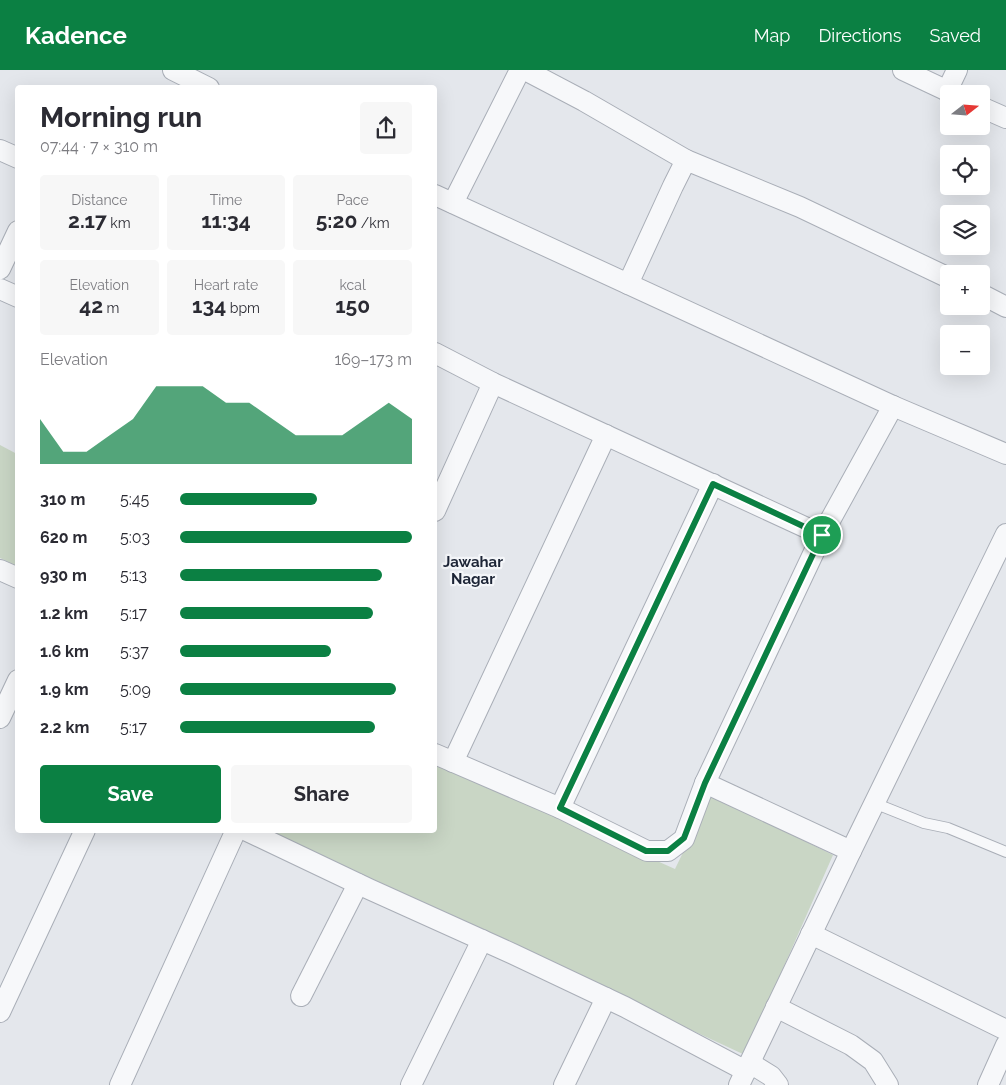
<!DOCTYPE html>
<meta charset="utf-8">
<style>
:root{--surface:#fff;--page:#f7f7f7;--text:#2b2b33;--muted:#7c7c81;--accent:#0b8043}
body{margin:0;font-family:Raleway,sans-serif;background:var(--page);color:var(--text);height:100vh;display:flex;flex-direction:column;font-size:19px;white-space:nowrap}
*{box-sizing:border-box;margin:0}
p{font-size:16px;color:var(--muted)}
.icon{flex:none;width:28px;height:28px;fill:none;stroke:currentColor;stroke-width:2;stroke-linecap:round;stroke-linejoin:round}
.map{position:relative;flex:1;overflow:hidden}
.side{position:absolute;left:15px;top:15px;width:422px;height:748px;display:flex;flex-direction:column;background:var(--surface);border-radius:5px;box-shadow:0 5px 20px #0002}
.side>*{flex:none}
.needle{width:32px;rotate:73deg}
.fabs{position:absolute;left:940px;top:15px;display:grid;gap:10px}
.fabs a{display:grid;place-items:center;width:50px;height:50px;border-radius:5px;background:var(--surface);box-shadow:0 5px 20px #0002;font-size:25px}
.pin{position:absolute;display:grid;place-items:center;width:42px;height:42px;color:#fff;margin:-21px;border:2px solid #fff;border-radius:50%;box-shadow:0 1px 5px #0007}
.round{display:grid;place-items:center;flex:none;width:52px;height:52px;border-radius:5px;background:var(--page)}
.overview{display:flex;align-items:center;justify-content:space-between;height:85px;padding:0 25px}
h1{font-size:28px;font-weight:700;line-height:38px}
.stats{display:grid;grid-template-columns:repeat(3,1fr);gap:8px;height:85px;padding:5px 25px}
.stats div{display:grid;align-content:center;border-radius:5px;background:var(--page);text-align:center}
.stats b{font-size:21px;font-weight:700}
.stats small{font-size:14px;font-weight:400}
.stats p{font-size:14px}
.chart{height:140px;padding:10px 25px}
.chart p{display:flex;justify-content:space-between}
.chart svg{width:100%;height:90px;margin-top:5px;fill:var(--accent);opacity:.7}
.cta{display:flex;gap:10px;margin-top:auto;padding:10px 25px}
.cta a{flex:1;height:58px;border-radius:5px;background:var(--accent);color:#fff;font-size:20px;font-weight:700;line-height:58px;text-align:center}
.cta a+a{background:var(--page);color:var(--text)}
ul{padding:0 25px;list-style:none;font-size:16px}
li{display:grid;grid-template-columns:80px 60px 1fr;align-items:center;height:38px}
li i{height:12px;border-radius:6px;background:var(--accent)}
header{display:flex;align-items:center;gap:30px;box-sizing:border-box;height:70px;padding:0 25px;background:var(--accent);color:#fff}
header strong{font-size:24px}
nav{display:flex;gap:28px;margin-inline-start:auto;font-size:18px}
.map>svg:first-child{display:block}
.green{fill:#c9d6c5}
.lines{fill:none;stroke-linecap:round;stroke-linejoin:round}
.lane-casing{stroke:#a9aeb7;stroke-width:12}
.street-casing{stroke:#a9aeb7;stroke-width:22}
.lane{stroke:#f7f8fa;stroke-width:10}
.street{stroke:#f7f8fa;stroke-width:20}
.route-casing{stroke:#fff;stroke-width:10}
.route{stroke:#0b8043;stroke-width:6}
.labels{text-anchor:middle;dominant-baseline:central;stroke-width:4.5;stroke-linejoin:round;paint-order:stroke}
.neighbourhood-label{font-size:15px;font-weight:bold;fill:#1d2536;stroke:#f4f6f9}
</style>
<header>
<strong>Kadence</strong>
<nav><a>Map</a><a>Directions</a><a>Saved</a></nav>
</header>
<div class="map">
<svg width="1006" height="1015" viewBox="0 0 1006 1015">
<rect width="100%" height="100%" fill="#e4e7ec"/>
<g class="green">
<path d="M0,375L17,384V496L0,488Z"/>
<path d="M435,692L675,799L711,725L833,785L745,985L261,760H435Z"/>
</g>
<g class="lines">
<defs>
<path id="lane" d="M874,733L924,753L948,758L1006,782"/>
<g id="street">
<path d="M173,0L209,18"/>
<path d="M525,0L584,31L686,90"/>
<path d="M903,0L954,24"/>
<path d="M947,21L957,0"/>
<path d="M981,37L1006,48"/>
<path d="M0,80L18,88"/>
<path d="M435,125L893,336L1006,384"/>
<path d="M453,133L520,0"/>
<path d="M0,199L18,161"/>
<path d="M628,214L673,116L686,90L800,137L949,208"/>
<path d="M0,219L18,227"/>
<path d="M981,224L1006,237"/>
<path d="M435,283L493,313L822,465"/>
<path d="M435,441L493,313"/>
<path d="M0,500L18,508"/>
<path d="M0,648L18,610"/>
<path d="M435,684L560,738L647,781H668L684,769L705,713L822,465L893,336"/>
<path d="M453,692L606,365"/>
<path d="M705,713L851,781"/>
<path d="M560,738L713,414"/>
<path d="M245,760L369,819L513,884L625,937L746,1001"/>
<path d="M811,864L1006,960"/>
<path d="M301,926L358,814"/>
<path d="M776,937L851,975L873,991L888,1015"/>
<path d="M0,942L85,760"/>
<path d="M750,993L771,1006L778,1015"/>
<path d="M120,1015L236,760"/>
<path d="M411,1015L482,870"/>
<path d="M564,1015L606,928"/>
<path d="M739,1015L851,781L1006,464"/>
<path d="M988,1015L1006,975"/>
</g>
</defs>
<use href="#lane" class="lane-casing"/>
<use href="#street" class="street-casing"/>
<use href="#lane" class="lane"/>
<use href="#street" class="street"/>
</g>
<g class="lines">
<defs>
<path id="route" d="M713,414L822,465L705,713L684,768L668,781H646L560,738Z"/>
</defs>
<use href="#route" class="route-casing"/>
<use href="#route" class="route"/>
</g>
<g class="labels">
<g class="neighbourhood-label">
<text x="473" y="492">Jawahar<tspan x="473" dy="17">Nagar</tspan></text>
</g>
</g>
</svg>
<div class="fabs">
<a><svg class="needle" viewBox="-14 -14 28 28"><path d="M0-13l5 13h-10z" fill="#e53935"/><path d="M0 13l5-13h-10z" fill="#7c7c81"/></svg></a>
<a><svg class="icon" aria-label="locate" viewBox="0 0 24 24"><circle cx="12" cy="12" r="6"/><path d="M12 2v4M12 18v4M2 12h4M18 12h4"/></svg></a>
<a><svg class="icon" aria-label="layers" viewBox="0 0 24 24"><path d="M12 4l9 5-9 5-9-5zM3 14l9 5 9-5"/></svg></a>
<a>+</a>
<a>−</a>
</div>
<div class="pin" style="left:822px;top:465px;background:#1e9e55"><svg class="icon" aria-label="arrive" viewBox="0 0 24 24"><path d="M6 21V4h12l-3 4 3 4H6"/></svg></div>
<section class="side">
<div class="overview"><div><h1>Morning run</h1><p>07:44 · 7 × 310 m</p></div><a class="round"><svg class="icon" aria-label="share" viewBox="0 0 24 24"><path d="M12 15V3M7 8l5-5 5 5M5 13v7h14v-7"/></svg></a></div>
<div class="stats">
<div><p>Distance</p><b>2.17<small> km</small></b></div>
<div><p>Time</p><b>11:34</b></div>
<div><p>Pace</p><b>5:20<small> /km</small></b></div>
</div>
<div class="stats">
<div><p>Elevation</p><b>42<small> m</small></b></div>
<div><p>Heart rate</p><b>134<small> bpm</small></b></div>
<div><p>kcal</p><b>150</b></div>
</div>
<div class="chart"><p><span>Elevation</span>169–173 m</p>
<svg viewBox="0 0 160 44" preserveAspectRatio="none"><path d="M0 44V22L10 38L20 38L30 30L40 22L50 6L60 6L70 6L80 14L90 14L100 22L110 30L120 30L130 30L140 22L150 14L160 22V44z"/></svg>
</div>
<ul>
<li><b>310 m</b>5:45<i style="width:59%"></i></li>
<li><b>620 m</b>5:03<i style="width:100%"></i></li>
<li><b>930 m</b>5:13<i style="width:87%"></i></li>
<li><b>1.2 km</b>5:17<i style="width:83%"></i></li>
<li><b>1.6 km</b>5:37<i style="width:65%"></i></li>
<li><b>1.9 km</b>5:09<i style="width:93%"></i></li>
<li><b>2.2 km</b>5:17<i style="width:84%"></i></li>
</ul>
<div class="cta"><a>Save</a><a>Share</a></div>
</section>
</div>
